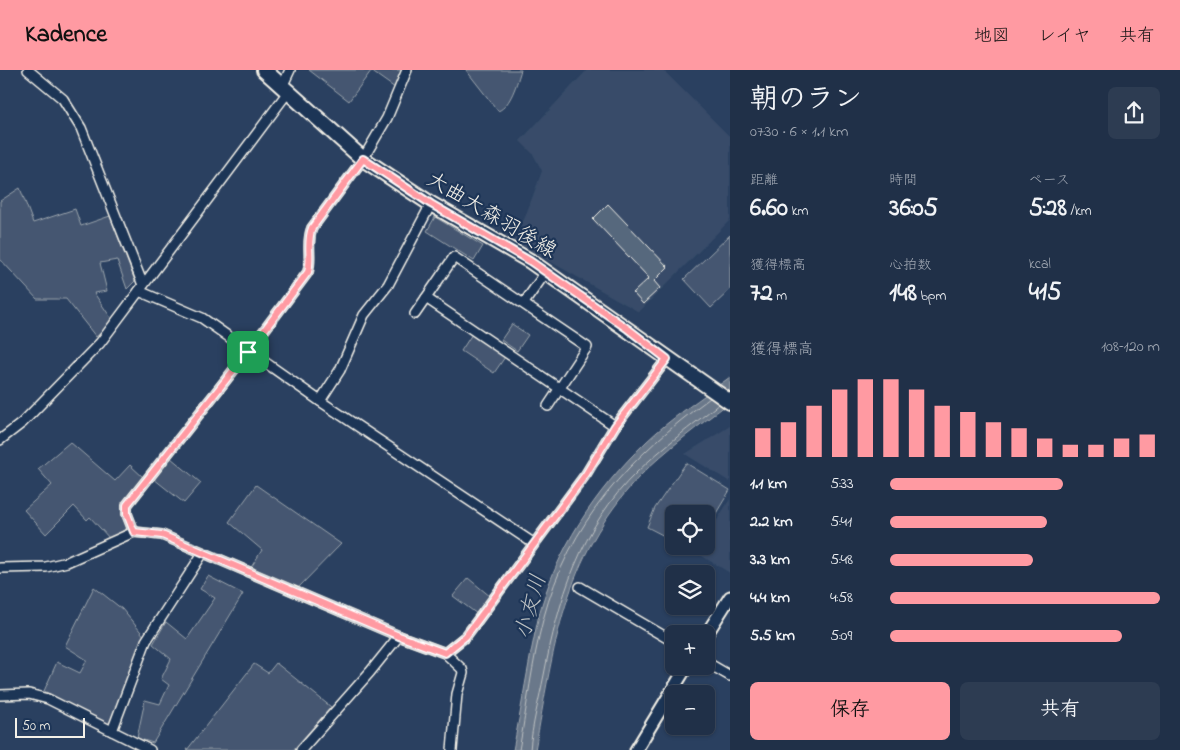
<!DOCTYPE html>
<html lang="ja">
<meta charset="utf-8">
<style>
:root{--surface:#203048;--page:#2d3c52;--text:#f1f3f6;--muted:#a2a9b4;--line:#3d4b60;--accent:#ff9aa2}
body{margin:0;font-family:"Indie Flower","Klee One",sans-serif;background:var(--page);color:var(--text);height:100vh;display:flex;flex-direction:column;font-size:19px;white-space:nowrap}
*{box-sizing:border-box;margin:0}
p{font-size:16px;color:var(--muted)}
.icon{flex:none;width:28px;height:28px;fill:none;stroke:currentColor;stroke-width:2;stroke-linecap:round;stroke-linejoin:round}
.map{position:relative;flex:1;overflow:hidden}
.drawer{display:flex;flex-direction:column;background:var(--surface);width:450px}
.drawer>*{flex:none}
.controls{position:absolute;left:665px;top:435px;display:grid;gap:10px}
.controls a{display:grid;place-items:center;width:50px;height:50px;border-radius:8px;background:var(--surface);box-shadow:0 1px 4px #0004,0 0 0 1px var(--line);font-size:25px}
.scale{position:absolute;left:15px;bottom:12px;width:70px;box-sizing:border-box;padding-left:5px;border:2px solid #f4f1e8;border-top:0;font-size:14px;line-height:18px;white-space:nowrap;color:#f4f1e8;-webkit-text-stroke:4px #1d3557;paint-order:stroke}
.pin{position:absolute;display:grid;place-items:center;width:42px;height:42px;color:#fff;margin:-21px;border-radius:10px;box-shadow:0 2px 8px #0006}
.round{display:grid;place-items:center;flex:none;width:52px;height:52px;border-radius:8px;background:var(--page)}
.headline{display:flex;align-items:center;justify-content:space-between;height:85px;padding:0 20px}
h1{font-size:28px;font-weight:700;line-height:38px}
.metrics{display:grid;grid-template-columns:repeat(3,1fr);gap:8px;height:85px;padding:5px 20px}
.metrics div{display:grid;align-content:center}
.metrics b{font-size:25px;font-weight:700}
.metrics small{font-size:14px;font-weight:400}
.metrics p{font-size:14px}
.chart{height:140px;padding:10px 20px}
.chart p{display:flex;justify-content:space-between}
.chart svg{width:100%;height:90px;margin-top:5px;stroke:var(--accent);stroke-width:6}
.button{display:flex;gap:10px;margin-top:auto;padding:10px 20px}
.button a{flex:1;height:58px;border-radius:8px;background:var(--accent);color:#111;font-size:20px;font-weight:700;line-height:58px;text-align:center}
.button a+a{background:var(--page);color:var(--text)}
ul{padding:0 20px;list-style:none;font-size:16px}
li{display:grid;grid-template-columns:80px 60px 1fr;align-items:center;height:38px}
li i{height:12px;border-radius:6px;background:var(--accent)}
header{display:flex;align-items:center;gap:30px;box-sizing:border-box;height:70px;padding:0 25px;background:var(--accent);color:#111}
header strong{font-size:24px}
nav{display:flex;gap:28px;margin-inline-start:auto;font-size:18px}
main{display:flex;flex:1;min-height:0}
.map>svg:first-child{display:block}
.built{fill:#374c69}
.green{fill:#445771;stroke:#9ca4ac}
.water{fill:#6a788a;stroke:#a1a8b0}
.lines{fill:none;stroke-linecap:round;stroke-linejoin:round}
.shore{stroke:#bdc1c2;stroke-width:1}
.building{fill:#56677d;stroke:#f4f1e8}
.minor-casing{stroke:#f4f1e8;stroke-width:12}
.tertiary-casing{stroke:#f4f1e8;stroke-width:15}
.primary-casing{stroke:#f4f1e8;stroke-width:18}
.minor{stroke:#1d3557;stroke-width:9}
.tertiary{stroke:#1d3557;stroke-width:11}
.primary{stroke:#1d3557;stroke-width:14}
.route-casing{stroke:#fff;stroke-width:10}
.route{stroke:#ff9aa2;stroke-width:6}
.labels{text-anchor:middle;dominant-baseline:central;stroke-width:4.5;stroke-linejoin:round;paint-order:stroke}
.street-label{font-size:21px;fill:#f4f1e8;stroke:#1d3557}
.water-label{font-size:22px;font-style:italic;fill:#bdc1c2;stroke:#1d3557}
</style>
<header>
<strong>Kadence</strong>
<nav><a>地図</a><a>レイヤ</a><a>共有</a></nav>
</header>
<main>
<div class="map">
<svg width="730" height="680" viewBox="0 0 730 680">
<rect width="100%" height="100%" fill="#2a4060"/>
<filter id="ink" filterUnits="userSpaceOnUse"><feTurbulence type="fractalNoise" baseFrequency=".02" numOctaves="2"/><feDisplacementMap in="SourceGraphic" scale="10" xChannelSelector="R" yChannelSelector="G"/><feConvolveMatrix kernelMatrix="1 2 1 2 8 2 1 2 1" color-interpolation-filters="sRGB"/></filter>
<g filter="url(#ink)">
<g class="built">
<path d="M587,0H663L730,67V150L639,242L514,171L525,147L542,101L533,84L520,71Z"/>
<path d="M730,356V412L685,384Z"/>
<path d="M730,429V503L697,483L701,476H706V468Z"/>
</g>
<g class="green">
<path d="M309,0H404L395,18L371,1L349,31Z"/>
<path d="M466,0H521C517,12 511,36 498,41Z"/>
<path d="M20,118L33,153L75,139L81,156L110,146L135,211L127,219L117,190L100,193L107,221L94,223L111,248L107,257L96,267L66,229H37L0,189V131Z"/>
<path d="M435,147L483,176L474,191L427,161Z"/>
<path d="M730,165V220L711,238L684,209Z"/>
<path d="M512,254L528,265L517,281L501,270Z"/>
<path d="M472,264L505,287L494,303L461,281Z"/>
<path d="M70,372L115,411L130,395L144,408C126,430 118,429 127,458L110,469L90,447L87,450L74,436L46,464L24,440L52,415L38,399Z"/>
<path d="M171,388L201,413L184,433L154,409Z"/>
<path d="M686,393L730,420L706,460V444H674V471L647,457L655,438Z"/>
<path d="M256,415L341,474L297,519L250,499L262,480L229,452Z"/>
<path d="M208,506L243,524L153,673L137,668L145,630L160,634L169,615L161,609L171,589L153,574L166,552L187,569L215,528L200,519Z"/>
<path d="M468,508L491,527L477,544L453,526Z"/>
<path d="M94,517L122,539L145,567L114,642L112,656L44,621L57,592L80,603L87,590L65,576Z"/>
<path d="M276,593L331,637L293,680H187L254,594L268,603Z"/>
</g>
<path class="water" d="M730,307V332C699,356 666,379 639,407C563,489 554,576 535,680H513C522,637 528,592 538,549C555,481 595,421 646,372C671,348 702,328 730,307Z"/>
<g class="lines">
<g class="shore">
<path d="M519,680C527,637 532,592 543,550C569,451 630,387 710,328"/>
<path d="M530,680C532,655 539,630 544,605C558,531 581,456 637,402C663,377 691,356 719,334"/>
</g>
</g>
<path class="building" d="M608,134L668,197L654,211L660,218L643,234L633,223L649,208L593,149Z"/>
<g class="lines">
<defs>
<g id="minor">
<path d="M28,0L63,29L81,58L143,215"/>
<path d="M282,17L290,0"/>
<path d="M139,221L202,248L320,331L533,473"/>
<path d="M524,233L546,202"/>
<path d="M415,244L426,228"/>
<path d="M320,331L340,300L364,245L388,215L431,134"/>
<path d="M548,336L587,277L454,187L426,228L615,356"/>
<path d="M0,370L22,353L100,273L288,22"/>
<path d="M134,462L127,444V435L248,282L308,202C312,187 306,172 312,158L363,89L387,48L407,0"/>
<path d="M0,498L46,497L67,492L134,462L162,465L399,566L445,583L462,599L463,603L457,624L452,680"/>
<path d="M580,517L674,572"/>
<path d="M445,583L466,566L586,404L615,356L667,289"/>
<path d="M706,592L730,606"/>
<path d="M0,625L29,624L48,629L150,680"/>
<path d="M112,661L146,571L203,483"/>
<path d="M301,680L370,602L399,566"/>
</g>
<g id="tertiary">
<path d="M706,565L730,527"/>
<path d="M636,680L687,596"/>
</g>
<path id="primary" d="M264,0L363,89L431,134L530,191L730,332"/>
</defs>
<use href="#minor" class="minor-casing"/>
<use href="#tertiary" class="tertiary-casing"/>
<use href="#primary" class="primary-casing"/>
<use href="#minor" class="minor"/>
<use href="#tertiary" class="tertiary"/>
<use href="#primary" class="primary"/>
</g>
</g>
<g class="lines" filter="url(#ink)">
<defs>
<path id="route" d="M363,89L431,134L530,191L628,259L667,289L615,356L586,404L466,566L445,583L399,566L162,465L134,462L127,444V435L248,282L308,202C312,187 306,173 312,158Z"/>
</defs>
<use href="#route" class="route-casing"/>
<use href="#route" class="route"/>
</g>
<g class="labels">
<g class="street-label">
<text transform="translate(491 146) rotate(31)">大曲大森羽後線</text>
</g>
<g class="water-label">
<text transform="translate(532 537) rotate(-75)">小友川</text>
</g>
</g>
</svg>
<div class="controls">
<a><svg class="icon" aria-label="locate" viewBox="0 0 24 24"><circle cx="12" cy="12" r="6"/><path d="M12 2v4M12 18v4M2 12h4M18 12h4"/></svg></a>
<a><svg class="icon" aria-label="layers" viewBox="0 0 24 24"><path d="M12 4l9 5-9 5-9-5zM3 14l9 5 9-5"/></svg></a>
<a>+</a>
<a>−</a>
</div>
<div class="scale">50 m</div>
<div class="pin" style="left:248px;top:282px;background:#1e9e55"><svg class="icon" aria-label="arrive" viewBox="0 0 24 24"><path d="M6 21V4h12l-3 4 3 4H6"/></svg></div>
</div>
<section class="drawer">
<div class="headline"><div><h1>朝のラン</h1><p>07:30 · 6 × 1.1 km</p></div><a class="round"><svg class="icon" aria-label="share" viewBox="0 0 24 24"><path d="M12 15V3M7 8l5-5 5 5M5 13v7h14v-7"/></svg></a></div>
<div class="metrics">
<div><p>距離</p><b>6.60<small> km</small></b></div>
<div><p>時間</p><b>36:05</b></div>
<div><p>ペース</p><b>5:28<small> /km</small></b></div>
</div>
<div class="metrics">
<div><p>獲得標高</p><b>72<small> m</small></b></div>
<div><p>心拍数</p><b>148<small> bpm</small></b></div>
<div><p>kcal</p><b>415</b></div>
</div>
<div class="chart"><p><span>獲得標高</span>108–120 m</p>
<svg viewBox="0 0 160 44" preserveAspectRatio="none"><path d="M5 44V30M15 44V27M25 44V19M35 44V11M45 44V6M55 44V6M65 44V11M75 44V19M85 44V22M95 44V27M105 44V30M115 44V35M125 44V38M135 44V38M145 44V35M155 44V33"/></svg>
</div>
<ul>
<li><b>1.1 km</b>5:33<i style="width:64%"></i></li>
<li><b>2.2 km</b>5:41<i style="width:58%"></i></li>
<li><b>3.3 km</b>5:48<i style="width:53%"></i></li>
<li><b>4.4 km</b>4:58<i style="width:100%"></i></li>
<li><b>5.5 km</b>5:09<i style="width:86%"></i></li>
</ul>
<div class="button"><a>保存</a><a>共有</a></div>
</section>
</main>
